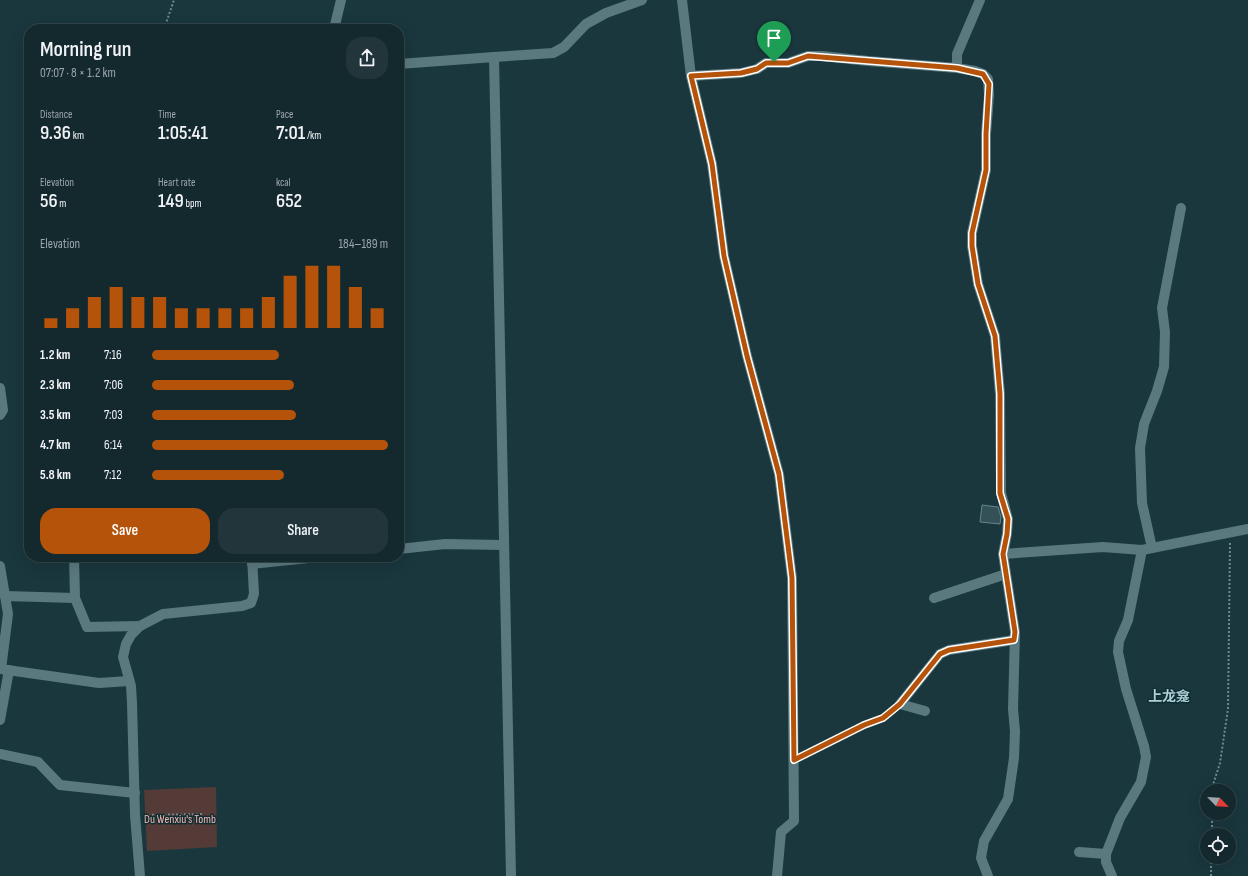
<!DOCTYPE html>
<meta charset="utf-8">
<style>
:root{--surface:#14292e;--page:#21353a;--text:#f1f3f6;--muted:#9da6aa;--line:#33454a;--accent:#b45309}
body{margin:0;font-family:"Sofia Sans Condensed","Noto Sans SC",sans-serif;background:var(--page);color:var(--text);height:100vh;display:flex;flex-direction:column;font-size:15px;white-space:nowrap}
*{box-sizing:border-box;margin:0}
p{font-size:13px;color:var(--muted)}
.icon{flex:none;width:22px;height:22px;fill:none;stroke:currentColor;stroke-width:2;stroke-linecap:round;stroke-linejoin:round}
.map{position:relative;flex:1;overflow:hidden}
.sheet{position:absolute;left:24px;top:24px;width:380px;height:538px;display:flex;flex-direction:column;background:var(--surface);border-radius:16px;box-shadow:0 4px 16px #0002,0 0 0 1px var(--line)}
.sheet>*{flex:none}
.needle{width:26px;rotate:115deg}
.buttons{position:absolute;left:1200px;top:784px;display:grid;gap:8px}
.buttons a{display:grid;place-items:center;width:36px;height:36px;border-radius:50%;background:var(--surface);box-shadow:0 4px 16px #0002,0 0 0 1px var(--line);font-size:20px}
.pin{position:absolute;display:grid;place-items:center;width:34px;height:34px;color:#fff;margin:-41px -17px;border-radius:50% 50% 50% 0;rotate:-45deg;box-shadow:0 0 4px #0007}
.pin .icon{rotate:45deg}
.round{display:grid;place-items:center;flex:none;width:42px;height:42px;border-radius:16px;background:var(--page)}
.headline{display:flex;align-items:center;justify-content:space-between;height:68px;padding:0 16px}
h1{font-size:22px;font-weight:600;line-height:30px}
.figures{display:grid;grid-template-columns:repeat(3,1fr);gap:6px;height:68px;padding:4px 16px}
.figures div{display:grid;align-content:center}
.figures b{font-size:20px;font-weight:600}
.figures small{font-size:11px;font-weight:400}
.figures p{font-size:11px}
.chart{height:112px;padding:8px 16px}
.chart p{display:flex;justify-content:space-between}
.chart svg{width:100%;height:72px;margin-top:4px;stroke:var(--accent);stroke-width:6}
.cta{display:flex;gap:8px;margin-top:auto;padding:8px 16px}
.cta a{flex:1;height:46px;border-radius:16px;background:var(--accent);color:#fff;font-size:16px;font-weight:600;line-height:46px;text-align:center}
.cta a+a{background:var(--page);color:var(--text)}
ul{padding:0 16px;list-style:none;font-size:13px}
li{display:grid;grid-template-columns:64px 48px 1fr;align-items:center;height:30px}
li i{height:10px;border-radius:5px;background:var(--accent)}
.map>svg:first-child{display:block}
.green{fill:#543b37}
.building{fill:#335157;stroke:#65858b}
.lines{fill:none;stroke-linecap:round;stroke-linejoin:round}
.path{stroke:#72898f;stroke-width:2;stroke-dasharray:2 2;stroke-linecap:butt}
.minor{stroke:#5a797f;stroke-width:10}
.route-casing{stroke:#fff;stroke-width:8}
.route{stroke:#b45309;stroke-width:5}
.labels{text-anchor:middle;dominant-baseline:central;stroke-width:3;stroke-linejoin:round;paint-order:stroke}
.park-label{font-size:12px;fill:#f8b8b0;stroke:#0f2d33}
.quarter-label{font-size:14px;font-weight:bold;fill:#adcfd6;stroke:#0f2d33}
</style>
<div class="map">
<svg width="1248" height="876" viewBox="0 0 1248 876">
<rect width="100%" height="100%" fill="#1a373e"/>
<path class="green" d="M216,787L217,847L147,851L144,790Z"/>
<path class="building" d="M982,505L998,507L1001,517L1000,524L980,522Z"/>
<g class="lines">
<g class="path">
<path d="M164,29L174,0"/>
<path d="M803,755L863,725L883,718L893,710"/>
<path d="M1211,791L1220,763L1228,709L1230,543"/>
<path d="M144,815L203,814"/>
<path d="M1212,835V813"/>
<path d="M1211,876V857"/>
</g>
<g class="minor">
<path d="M682,0L691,76L712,164L724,256L747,356L779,474L792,578L794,821L781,832L777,876"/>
<path d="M334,29L341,0"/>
<path d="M494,57L553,53L564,47L586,24L606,13L642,0"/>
<path d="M399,64L494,57L511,876"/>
<path d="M957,68V54L980,0"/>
<path d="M691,76L741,73L757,69L766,63H788L808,56H822L868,61L957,68L975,71L983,74L988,79L989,95L986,134V170L972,233V246L978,284L995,336L1000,394L1001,493L1008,519L1007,534L1003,554L1015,632L1013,709L1015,731L1014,758L1008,799L984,841L981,858L988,876"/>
<path d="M0,388L3,410L0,415"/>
<path d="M1152,548L1142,503L1140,448L1144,424L1157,391L1164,367L1165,332L1162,308L1181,208"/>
<path d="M399,549L445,544L503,545"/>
<path d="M1003,554L1103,547L1142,550L1248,529"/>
<path d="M74,557L75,598"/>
<path d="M252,564L318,557"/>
<path d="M0,566L5,596"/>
<path d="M934,598L1006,574"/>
<path d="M0,669L99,683L129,681"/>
<path d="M1,669L8,614L5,596L75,598L87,627L140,626"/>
<path d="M925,711L900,704L940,654L949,650L1014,640"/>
<path d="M0,720L9,670"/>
<path d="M0,754L38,762L60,785L135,793"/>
<path d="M1079,852L1106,854"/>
<path d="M140,876L135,815L132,703L131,686L123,657L126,644L131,635L140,626L163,614L242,606L251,603L254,594L252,557"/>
<path d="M1112,876L1106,862V854L1120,818L1141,782L1146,757L1144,746L1126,689L1118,652L1119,641L1128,620L1142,550"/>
</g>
</g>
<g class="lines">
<defs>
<path id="route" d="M808,56L957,68L983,74L989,84L986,134V170L972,233V246L978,284L995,336L1000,394V493L1008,519L1007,534L1003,554L1015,632L1014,640L949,650L940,654L900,704L883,718L864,725L794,760L792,578L779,474L747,356L724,256L712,164L691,76L741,73L757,69L766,63H788Z"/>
</defs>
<use href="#route" class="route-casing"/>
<use href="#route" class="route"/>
</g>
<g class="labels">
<g class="park-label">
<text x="180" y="819">Du Wenxiu's Tomb</text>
</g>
<g class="quarter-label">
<text x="1169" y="696">上龙龛</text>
</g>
</g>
</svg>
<div class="buttons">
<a><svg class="needle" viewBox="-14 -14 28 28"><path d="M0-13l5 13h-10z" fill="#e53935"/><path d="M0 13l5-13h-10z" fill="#9da6aa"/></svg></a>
<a><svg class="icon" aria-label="locate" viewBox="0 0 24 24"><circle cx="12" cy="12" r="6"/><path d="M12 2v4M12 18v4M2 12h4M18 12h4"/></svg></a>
</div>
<div class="pin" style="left:774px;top:62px;background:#1e9e55"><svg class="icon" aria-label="arrive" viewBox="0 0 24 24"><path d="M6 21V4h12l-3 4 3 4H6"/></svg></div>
<section class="sheet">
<div class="headline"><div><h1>Morning run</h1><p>07:07 · 8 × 1.2 km</p></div><a class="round"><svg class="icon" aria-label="share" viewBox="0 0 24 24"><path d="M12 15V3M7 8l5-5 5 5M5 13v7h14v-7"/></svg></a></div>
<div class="figures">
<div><p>Distance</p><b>9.36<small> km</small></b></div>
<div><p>Time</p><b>1:05:41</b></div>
<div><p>Pace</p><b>7:01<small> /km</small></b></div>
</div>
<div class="figures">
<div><p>Elevation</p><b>56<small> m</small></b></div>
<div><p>Heart rate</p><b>149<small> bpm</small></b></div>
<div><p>kcal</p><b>652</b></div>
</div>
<div class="chart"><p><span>Elevation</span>184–189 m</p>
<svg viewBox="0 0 160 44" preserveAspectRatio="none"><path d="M5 44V38M15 44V32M25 44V25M35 44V19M45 44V25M55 44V25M65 44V32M75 44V32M85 44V32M95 44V32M105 44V25M115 44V12M125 44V6M135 44V6M145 44V19M155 44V32"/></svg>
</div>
<ul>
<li><b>1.2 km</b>7:16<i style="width:54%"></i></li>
<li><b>2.3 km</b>7:06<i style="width:60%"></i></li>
<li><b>3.5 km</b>7:03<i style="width:61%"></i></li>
<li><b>4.7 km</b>6:14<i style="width:100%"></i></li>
<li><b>5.8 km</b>7:12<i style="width:56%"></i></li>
</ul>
<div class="cta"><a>Save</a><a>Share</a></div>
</section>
</div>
